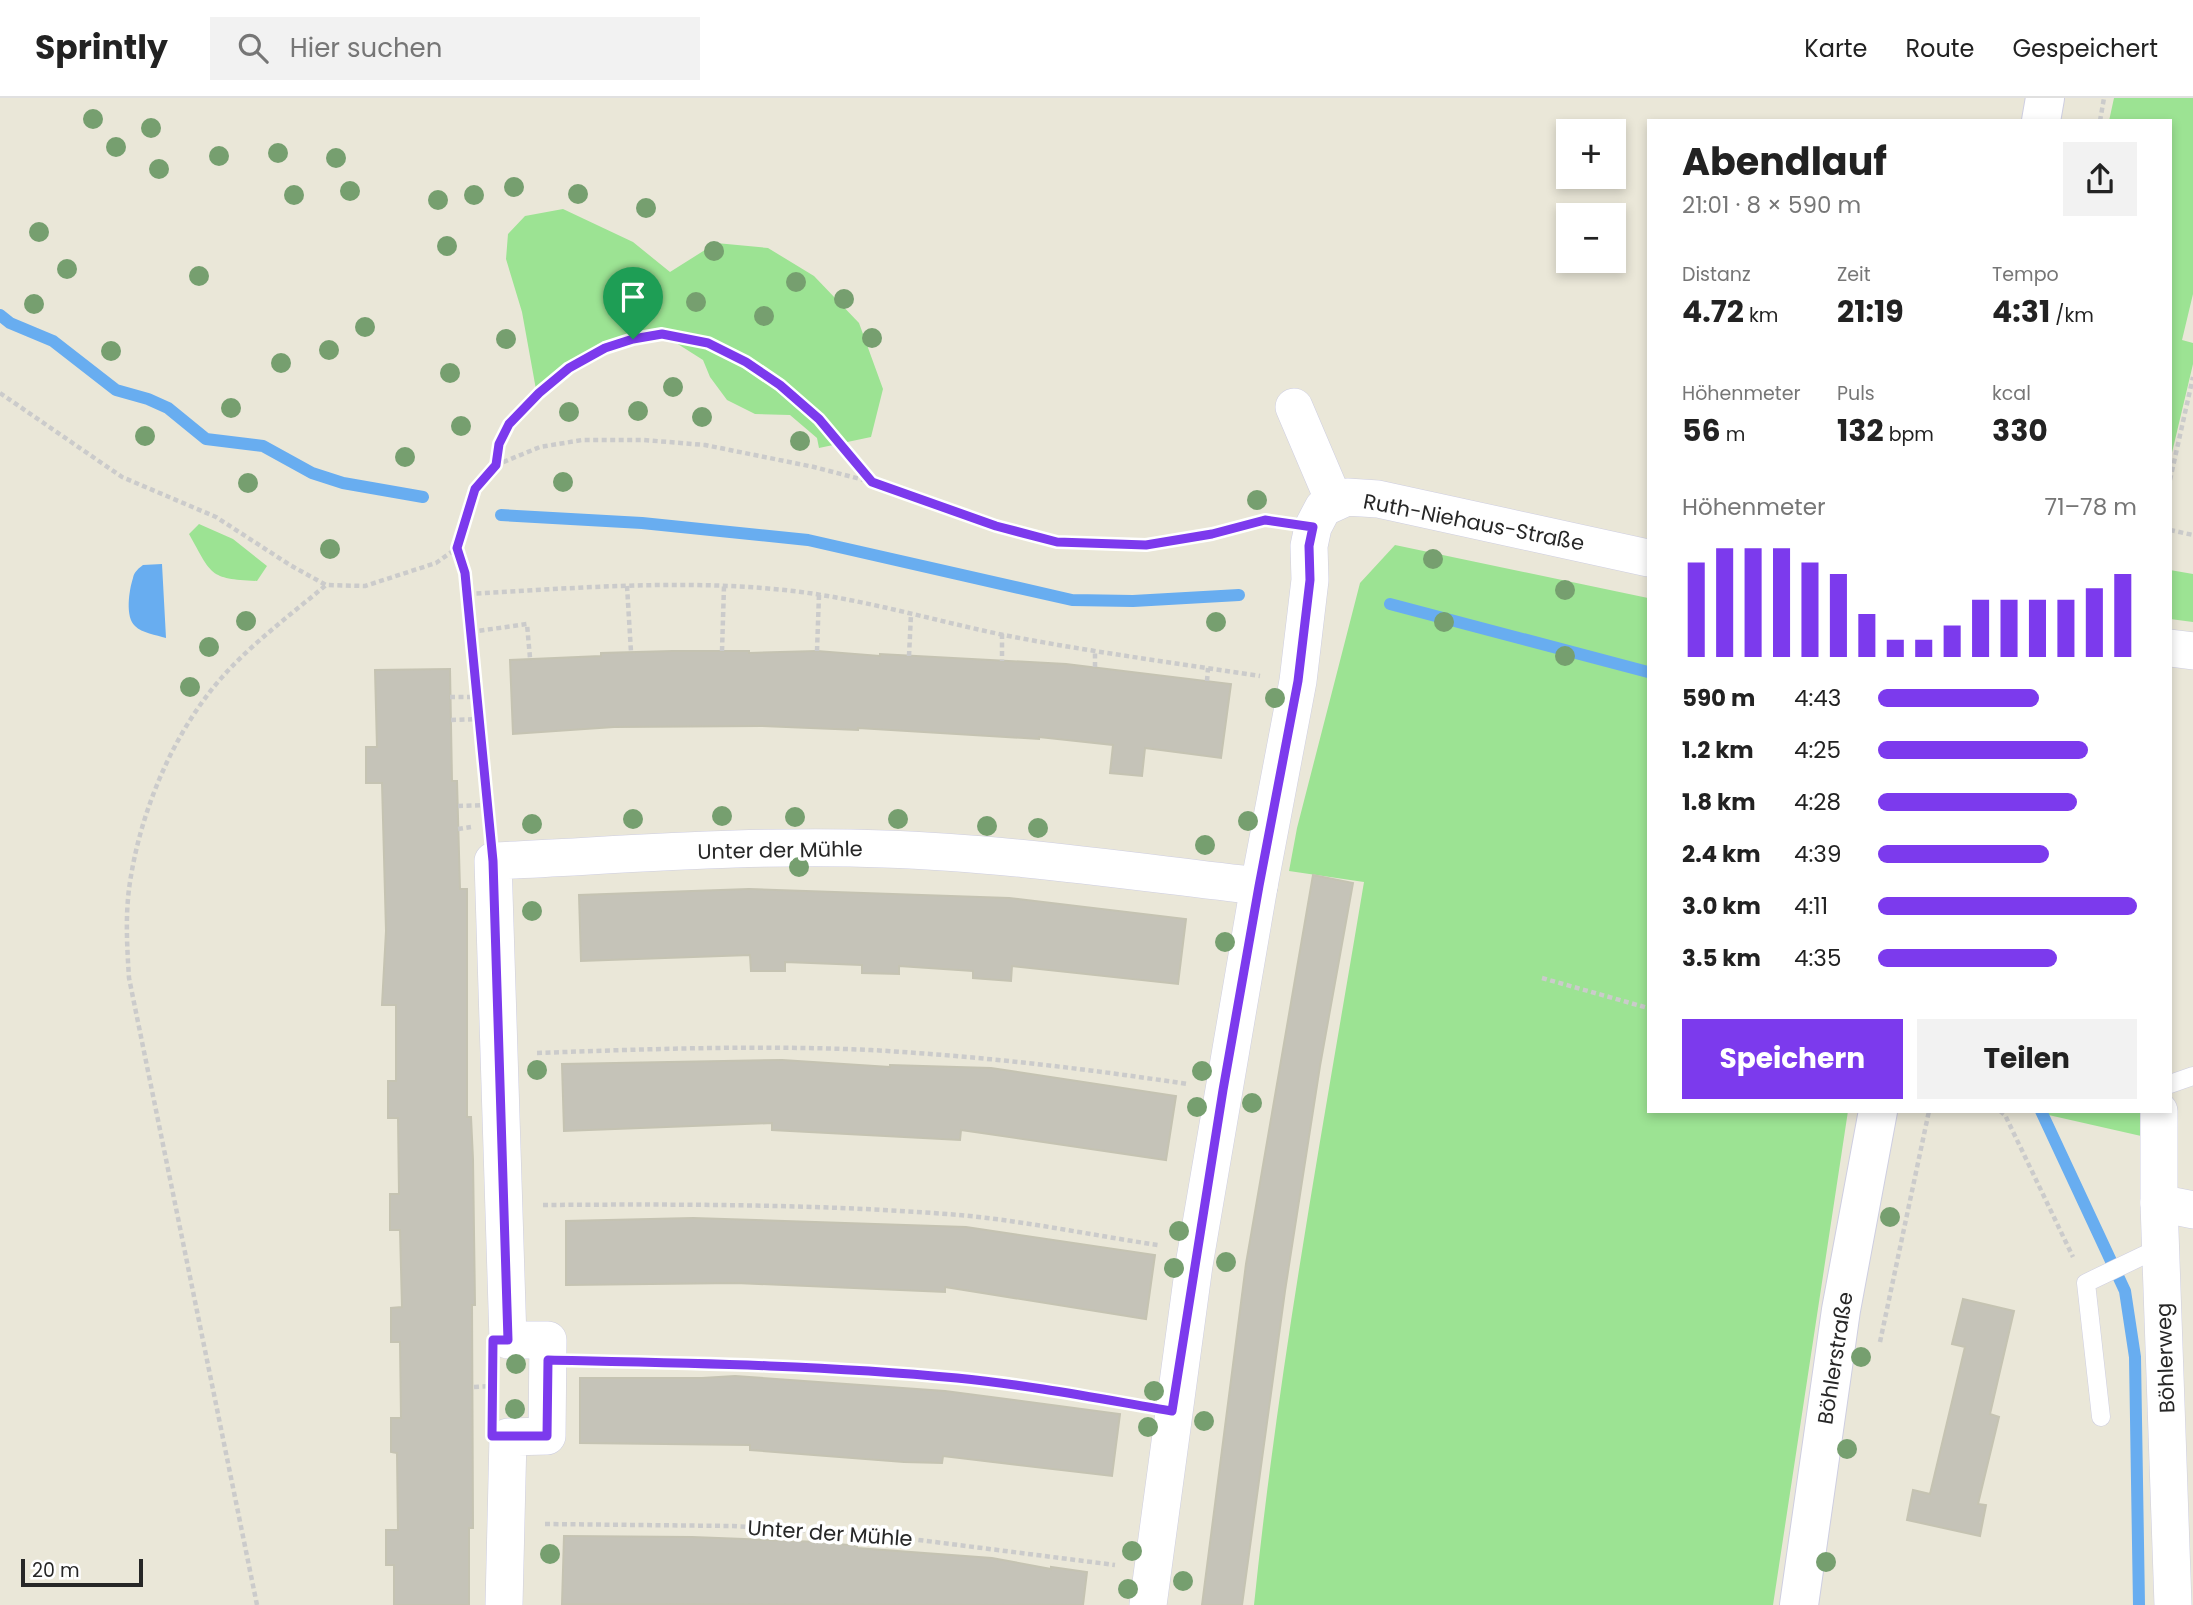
<!DOCTYPE html>
<html lang="de">
<meta charset="utf-8">
<style>
:root{--surface:#fff;--page:#f2f2f2;--text:#222;--muted:#767676;--line:#e0e0e0;--accent:#7c3aed}
body{margin:0;font-family:Poppins,sans-serif;background:var(--page);color:var(--text);height:100vh;display:flex;flex-direction:column;font-size:26px;white-space:nowrap}
*{box-sizing:border-box;margin:0}
p{font-size:23px;color:var(--muted)}
.icon{flex:none;width:38px;height:38px;fill:none;stroke:currentColor;stroke-width:2;stroke-linecap:round;stroke-linejoin:round}
.map{position:relative;flex:1;overflow:hidden}
.side{position:absolute;left:1647px;top:21px;width:525px;height:994px;display:flex;flex-direction:column;background:var(--surface);border-radius:0px;box-shadow:0 4px 10px #0003}
.side>*{flex:none}
.controls{position:absolute;left:1556px;top:21px;display:grid;gap:14px}
.controls a{display:grid;place-items:center;width:70px;height:70px;border-radius:0px;background:var(--surface);box-shadow:0 4px 10px #0003;font-size:35px}
.scale{position:absolute;left:21px;bottom:18px;width:122px;box-sizing:border-box;padding-left:7px;border:4px solid #272727;border-top:0;font-size:19px;line-height:24px;white-space:nowrap;color:#272727;-webkit-text-stroke:5px #fff;paint-order:stroke}
.pin{position:absolute;display:grid;place-items:center;width:60px;height:60px;color:#fff;margin:-72px -30px;border-radius:50% 50% 50% 0;rotate:-45deg;box-shadow:0 0 7px #0007}
.pin .icon{rotate:45deg}
.round{display:grid;place-items:center;flex:none;width:74px;height:74px;border-radius:0px;background:var(--page)}
.summary{display:flex;align-items:center;justify-content:space-between;height:119px;padding:0 35px}
h1{font-size:38px;font-weight:700;line-height:52px}
.figures{display:grid;grid-template-columns:repeat(3,1fr);gap:10px;height:119px;padding:7px 35px}
.figures div{display:grid;align-content:center}
.figures b{font-size:30px;font-weight:700}
.figures small{font-size:19px;font-weight:400}
.figures p{font-size:19px}
.chart{height:196px;padding:14px 35px}
.chart p{display:flex;justify-content:space-between}
.chart svg{width:100%;height:126px;margin-top:7px;stroke:var(--accent);stroke-width:6}
.action{display:flex;gap:14px;margin-top:auto;padding:14px 35px}
.action a{flex:1;height:80px;border-radius:0px;background:var(--accent);color:#fff;font-size:28px;font-weight:700;line-height:80px;text-align:center}
.action a+a{background:var(--page);color:var(--text)}
ul{padding:0 35px;list-style:none;font-size:23px}
li{display:grid;grid-template-columns:112px 84px 1fr;align-items:center;height:52px}
li i{height:18px;border-radius:9px;background:var(--accent)}
header{display:flex;align-items:center;gap:42px;box-sizing:border-box;height:98px;padding:0 35px;background:var(--surface);border-bottom:2px solid var(--line)}
header strong{font-size:33px}
nav{display:flex;gap:38px;margin-inline-start:auto;font-size:24px}
.search{width:490px;height:63px;background:var(--page);display:flex;align-items:center;gap:18px;box-sizing:border-box;padding:0 24px;border-radius:0px;color:var(--muted);font-size:26px}
.map>svg:first-child{display:block}
.green{fill:#9ce393}
.water{fill:#68adf0}
.lines{fill:none;stroke-linecap:round;stroke-linejoin:round}
.stream{stroke:#68adf0;stroke-width:12}
.building{fill:#c5c3b8;stroke:#c5c3b2;stroke-width:2}
.lane-casing{stroke:#cecee1;stroke-width:19}
.street-casing{stroke:#cecee1;stroke-width:38}
.secondary-casing{stroke:#cecee1;stroke-width:40}
.path{stroke:#cbcbcb;stroke-width:4.5;stroke-dasharray:5 3.5;stroke-linecap:butt}
.lane{stroke:#fff;stroke-width:18}
.street{stroke:#fff;stroke-width:37}
.secondary{stroke:#fff;stroke-width:38}
.tree{fill:#769f6f}
.route-casing{stroke:#fff;stroke-width:14}
.route{stroke:#7c3aed;stroke-width:9}
.labels{text-anchor:middle;dominant-baseline:central;stroke-width:7;stroke-linejoin:round;paint-order:stroke}
.street-label{font-size:21px;fill:#272727;stroke:#fff}
</style>
<header>
<strong>Sprintly</strong>
<div class="search"><svg class="icon" aria-label="search" viewBox="0 0 24 24"><circle cx="10" cy="10" r="6"/><path d="M15 15l6 6"/></svg>Hier suchen</div>
<nav><a>Karte</a><a>Route</a><a>Gespeichert</a></nav>
</header>
<div class="map">
<svg width="2193" height="1507" viewBox="0 0 2193 1507">
<rect width="100%" height="100%" fill="#eae7d8"/>
<g class="green">
<path d="M2114,0H2193V196L2182,242L2193,245V266L2170,363V23H2109Z"/>
<path d="M563,111L633,144L670,174L716,145L768,150L814,178L859,225L883,291L871,339L819,350L817,340L790,317L755,316L727,302L710,279L703,262L662,236C611,245 575,261 537,297L522,214L506,161L508,136L525,118Z"/>
<path d="M199,426L233,441L267,468L257,483C209,481 212,477 189,436Z"/>
<path d="M1395,447L1648,500V1013H1848L1773,1507H1254C1279,1264 1324,1024 1364,784L1289,773L1297,730L1360,485Z"/>
<path d="M2170,472L2193,476V524L2170,521Z"/>
<path d="M2031,1013H2150V1040Z"/>
</g>
<path class="water" d="M162,466L166,540C156,537 142,535 135,528C125,519 129,492 133,480C134,474 139,470 143,467Z"/>
<g class="lines">
<g class="stream">
<path d="M0,217L10,225L53,243L116,292L148,301L168,310L206,341L263,348L312,375L343,385L423,399"/>
<path d="M501,417L642,425L808,442L1072,502L1133,503L1239,497"/>
<path d="M1390,506L1648,574"/>
<path d="M2041,1013L2125,1193L2135,1259L2139,1507"/>
</g>
</g>
<g class="building">
<path d="M672,553H749V555L817,553L880,558V556L1066,566L1231,586L1221,660L1145,650L1142,678L1110,675L1113,647L1039,639V641L858,630V632L762,628L614,629L513,636L510,562L601,558V555Z"/>
<path d="M450,571L452,683H457L460,791H467V1019H471L473,1061L475,1207H472L473,1430H469V1507H394V1467H386V1432H398L397,1355L391,1354V1320H401L400,1244H391V1210L402,1209L400,1132H390V1096H399L398,1020H388V983H396V907H382L386,833L382,685H366V649H377L375,572Z"/>
<path d="M1313,777L1353,785L1320,968L1285,1193L1242,1507H1202L1246,1166Z"/>
<path d="M749,791L1009,800L1186,821L1178,886L1012,868L1011,883L973,880V873L899,868V876L862,875V867L785,864V873H751L750,857L581,863L579,797Z"/>
<path d="M782,962L890,969V967L991,970L1176,998L1166,1062L961,1032L960,1042L772,1032V1025L564,1033L562,966Z"/>
<path d="M693,1120L966,1129L1155,1157L1146,1221L945,1189V1194L736,1185L566,1187V1123Z"/>
<path d="M1963,1201L2014,1213L1990,1316L1999,1319L1978,1406L1986,1407L1980,1438L1907,1422L1913,1392L1930,1396L1965,1249L1952,1246Z"/>
<path d="M735,1278L945,1293L1120,1316L1112,1378L943,1358L942,1365L904,1364L750,1352V1347L580,1345V1280H702Z"/>
<path d="M564,1438L692,1439L819,1444L857,1448V1450L992,1460L1051,1471V1469L1087,1474L1083,1507L562,1506Z"/>
</g>
<g class="lines">
<defs>
<g id="lane">
<path d="M2170,986L2193,978"/>
<path d="M2101,1319L2086,1185L2161,1149"/>
</g>
<g id="street">
<path d="M1294,309L1334,403"/>
<path d="M2170,550L2193,553"/>
<path d="M2159,1013V1105L2173,1507"/>
<path d="M2159,1105L2193,1112"/>
<path d="M504,1507L508,1339L547,1338L548,1242H508L493,763C623,757 754,746 884,751C1009,755 1134,774 1259,788"/>
<path d="M1148,1507L1194,1167L1259,788L1298,583L1310,482L1309,448L1313,429L1323,410L1347,399L1378,401L1648,460"/>
</g>
<g id="secondary">
<path d="M2041,23L2045,0"/>
<path d="M1799,1507L1841,1212L1878,1013"/>
</g>
</defs>
<use href="#lane" class="lane-casing"/>
<use href="#street" class="street-casing"/>
<use href="#secondary" class="secondary-casing"/>
<g class="path">
<path d="M2100,23L2104,0"/>
<path d="M0,295L122,379L216,419L290,467L326,487L365,488L436,465L457,450L475,391L496,367L540,349L582,342H644L705,347L814,369L872,384L996,428L1057,444L1146,447L1212,436L1265,422L1275,423"/>
<path d="M496,366C503,323 527,305 559,279C586,256 624,238 660,236C667,236 674,239 681,240C690,242 699,242 707,245C746,257 793,293 820,323C838,342 854,363 871,384"/>
<path d="M2170,382L2193,279"/>
<path d="M2170,432L2193,437"/>
<path d="M457,450L465,475L468,496L489,726"/>
<path d="M627,488L631,554"/>
<path d="M468,496C578,490 691,480 801,494C871,503 939,524 1009,538C1092,554 1176,565 1260,578"/>
<path d="M471,534L527,526L530,560"/>
<path d="M1002,536V563"/>
<path d="M722,553L724,488"/>
<path d="M817,553L819,497"/>
<path d="M909,558L911,516"/>
<path d="M1095,569V553"/>
<path d="M1207,583L1208,570"/>
<path d="M450,599H477"/>
<path d="M451,622L479,621"/>
<path d="M458,708L487,707"/>
<path d="M458,731L471,729"/>
<path d="M1542,880L1648,910"/>
<path d="M537,955C648,951 760,947 871,952C977,958 1082,970 1187,986"/>
<path d="M2000,1013L2005,1017L2073,1159"/>
<path d="M543,1107C677,1106 813,1106 947,1116C1016,1121 1090,1137 1158,1147"/>
<path d="M1880,1244L1929,1013"/>
<path d="M587,1263L756,1267L957,1280L1136,1307"/>
<path d="M474,1289L493,1288"/>
<path d="M493,1304V1278"/>
<path d="M545,1426L733,1428L880,1437L1115,1467"/>
<path d="M257,1507L129,880C127,848 125,816 130,784C140,718 168,648 209,595C241,553 287,520 326,487"/>
</g>
<use href="#lane" class="lane"/>
<use href="#street" class="street"/>
<use href="#secondary" class="secondary"/>
</g>
<g class="tree">
<circle cx="93" cy="21" r="10"/>
<circle cx="151" cy="30" r="10"/>
<circle cx="116" cy="49" r="10"/>
<circle cx="278" cy="55" r="10"/>
<circle cx="219" cy="58" r="10"/>
<circle cx="336" cy="60" r="10"/>
<circle cx="159" cy="71" r="10"/>
<circle cx="514" cy="89" r="10"/>
<circle cx="350" cy="93" r="10"/>
<circle cx="578" cy="96" r="10"/>
<circle cx="294" cy="97" r="10"/>
<circle cx="474" cy="97" r="10"/>
<circle cx="438" cy="102" r="10"/>
<circle cx="646" cy="110" r="10"/>
<circle cx="39" cy="134" r="10"/>
<circle cx="447" cy="148" r="10"/>
<circle cx="714" cy="153" r="10"/>
<circle cx="67" cy="171" r="10"/>
<circle cx="199" cy="178" r="10"/>
<circle cx="796" cy="184" r="10"/>
<circle cx="844" cy="201" r="10"/>
<circle cx="696" cy="204" r="10"/>
<circle cx="34" cy="206" r="10"/>
<circle cx="764" cy="218" r="10"/>
<circle cx="365" cy="229" r="10"/>
<circle cx="872" cy="240" r="10"/>
<circle cx="506" cy="241" r="10"/>
<circle cx="329" cy="252" r="10"/>
<circle cx="111" cy="253" r="10"/>
<circle cx="281" cy="265" r="10"/>
<circle cx="450" cy="275" r="10"/>
<circle cx="673" cy="289" r="10"/>
<circle cx="231" cy="310" r="10"/>
<circle cx="638" cy="313" r="10"/>
<circle cx="569" cy="314" r="10"/>
<circle cx="702" cy="319" r="10"/>
<circle cx="461" cy="328" r="10"/>
<circle cx="145" cy="338" r="10"/>
<circle cx="800" cy="343" r="10"/>
<circle cx="405" cy="359" r="10"/>
<circle cx="563" cy="384" r="10"/>
<circle cx="248" cy="385" r="10"/>
<circle cx="1257" cy="402" r="10"/>
<circle cx="330" cy="451" r="10"/>
<circle cx="1433" cy="461" r="10"/>
<circle cx="1565" cy="492" r="10"/>
<circle cx="246" cy="523" r="10"/>
<circle cx="1216" cy="524" r="10"/>
<circle cx="1444" cy="524" r="10"/>
<circle cx="209" cy="549" r="10"/>
<circle cx="1565" cy="558" r="10"/>
<circle cx="190" cy="589" r="10"/>
<circle cx="1275" cy="600" r="10"/>
<circle cx="722" cy="718" r="10"/>
<circle cx="795" cy="719" r="10"/>
<circle cx="633" cy="721" r="10"/>
<circle cx="898" cy="721" r="10"/>
<circle cx="1248" cy="723" r="10"/>
<circle cx="532" cy="726" r="10"/>
<circle cx="987" cy="728" r="10"/>
<circle cx="1038" cy="730" r="10"/>
<circle cx="1205" cy="747" r="10"/>
<circle cx="799" cy="769" r="10"/>
<circle cx="532" cy="813" r="10"/>
<circle cx="1225" cy="844" r="10"/>
<circle cx="537" cy="972" r="10"/>
<circle cx="1202" cy="973" r="10"/>
<circle cx="1252" cy="1005" r="10"/>
<circle cx="1197" cy="1009" r="10"/>
<circle cx="1890" cy="1119" r="10"/>
<circle cx="1179" cy="1133" r="10"/>
<circle cx="1226" cy="1164" r="10"/>
<circle cx="1174" cy="1170" r="10"/>
<circle cx="1861" cy="1259" r="10"/>
<circle cx="516" cy="1266" r="10"/>
<circle cx="1154" cy="1293" r="10"/>
<circle cx="515" cy="1311" r="10"/>
<circle cx="1204" cy="1323" r="10"/>
<circle cx="1148" cy="1329" r="10"/>
<circle cx="1847" cy="1351" r="10"/>
<circle cx="1132" cy="1453" r="10"/>
<circle cx="550" cy="1456" r="10"/>
<circle cx="1826" cy="1464" r="10"/>
<circle cx="1183" cy="1483" r="10"/>
<circle cx="1128" cy="1491" r="10"/>
</g>
<g class="lines">
<defs>
<path id="route" d="M662,236L708,245L746,264L780,287L819,321L872,384L996,428L1057,444L1146,447L1212,436L1265,422L1313,429L1309,448L1310,482L1298,583L1259,788L1223,992L1172,1313C1101,1301 1029,1287 957,1280C821,1267 684,1265 548,1262L547,1338H492L493,1242H508L493,763L467,496L465,475L457,450L475,391L496,367L499,346L509,326L539,295L569,270L605,250L633,241Z"/>
</defs>
<use href="#route" class="route-casing"/>
<use href="#route" class="route"/>
</g>
<g class="labels">
<g class="street-label">
<text transform="translate(1474 424) rotate(11)">Ruth-Niehaus-Straße</text>
<text transform="translate(780 752) rotate(-1)">Unter der Mühle</text>
<text transform="translate(1835 1260) rotate(-81)">Böhlerstraße</text>
<text transform="translate(2165 1260) rotate(-92)">Böhlerweg</text>
<text transform="translate(830 1435) rotate(4)">Unter der Mühle</text>
</g>
</g>
</svg>
<div class="controls">
<a>+</a>
<a>−</a>
</div>
<div class="scale">20 m</div>
<div class="pin" style="left:633px;top:241px;background:#1e9e55"><svg class="icon" aria-label="arrive" viewBox="0 0 24 24"><path d="M6 21V4h12l-3 4 3 4H6"/></svg></div>
<section class="side">
<div class="summary"><div><h1>Abendlauf</h1><p>21:01 · 8 × 590 m</p></div><a class="round"><svg class="icon" aria-label="share" viewBox="0 0 24 24"><path d="M12 15V3M7 8l5-5 5 5M5 13v7h14v-7"/></svg></a></div>
<div class="figures">
<div><p>Distanz</p><b>4.72<small> km</small></b></div>
<div><p>Zeit</p><b>21:19</b></div>
<div><p>Tempo</p><b>4:31<small> /km</small></b></div>
</div>
<div class="figures">
<div><p>Höhenmeter</p><b>56<small> m</small></b></div>
<div><p>Puls</p><b>132<small> bpm</small></b></div>
<div><p>kcal</p><b>330</b></div>
</div>
<div class="chart"><p><span>Höhenmeter</span>71–78 m</p>
<svg viewBox="0 0 160 44" preserveAspectRatio="none"><path d="M5 44V11M15 44V6M25 44V6M35 44V6M45 44V11M55 44V15M65 44V29M75 44V38M85 44V38M95 44V33M105 44V24M115 44V24M125 44V24M135 44V24M145 44V20M155 44V15"/></svg>
</div>
<ul>
<li><b>590 m</b>4:43<i style="width:62%"></i></li>
<li><b>1.2 km</b>4:25<i style="width:81%"></i></li>
<li><b>1.8 km</b>4:28<i style="width:77%"></i></li>
<li><b>2.4 km</b>4:39<i style="width:66%"></i></li>
<li><b>3.0 km</b>4:11<i style="width:100%"></i></li>
<li><b>3.5 km</b>4:35<i style="width:69%"></i></li>
</ul>
<div class="action"><a>Speichern</a><a>Teilen</a></div>
</section>
</div>
